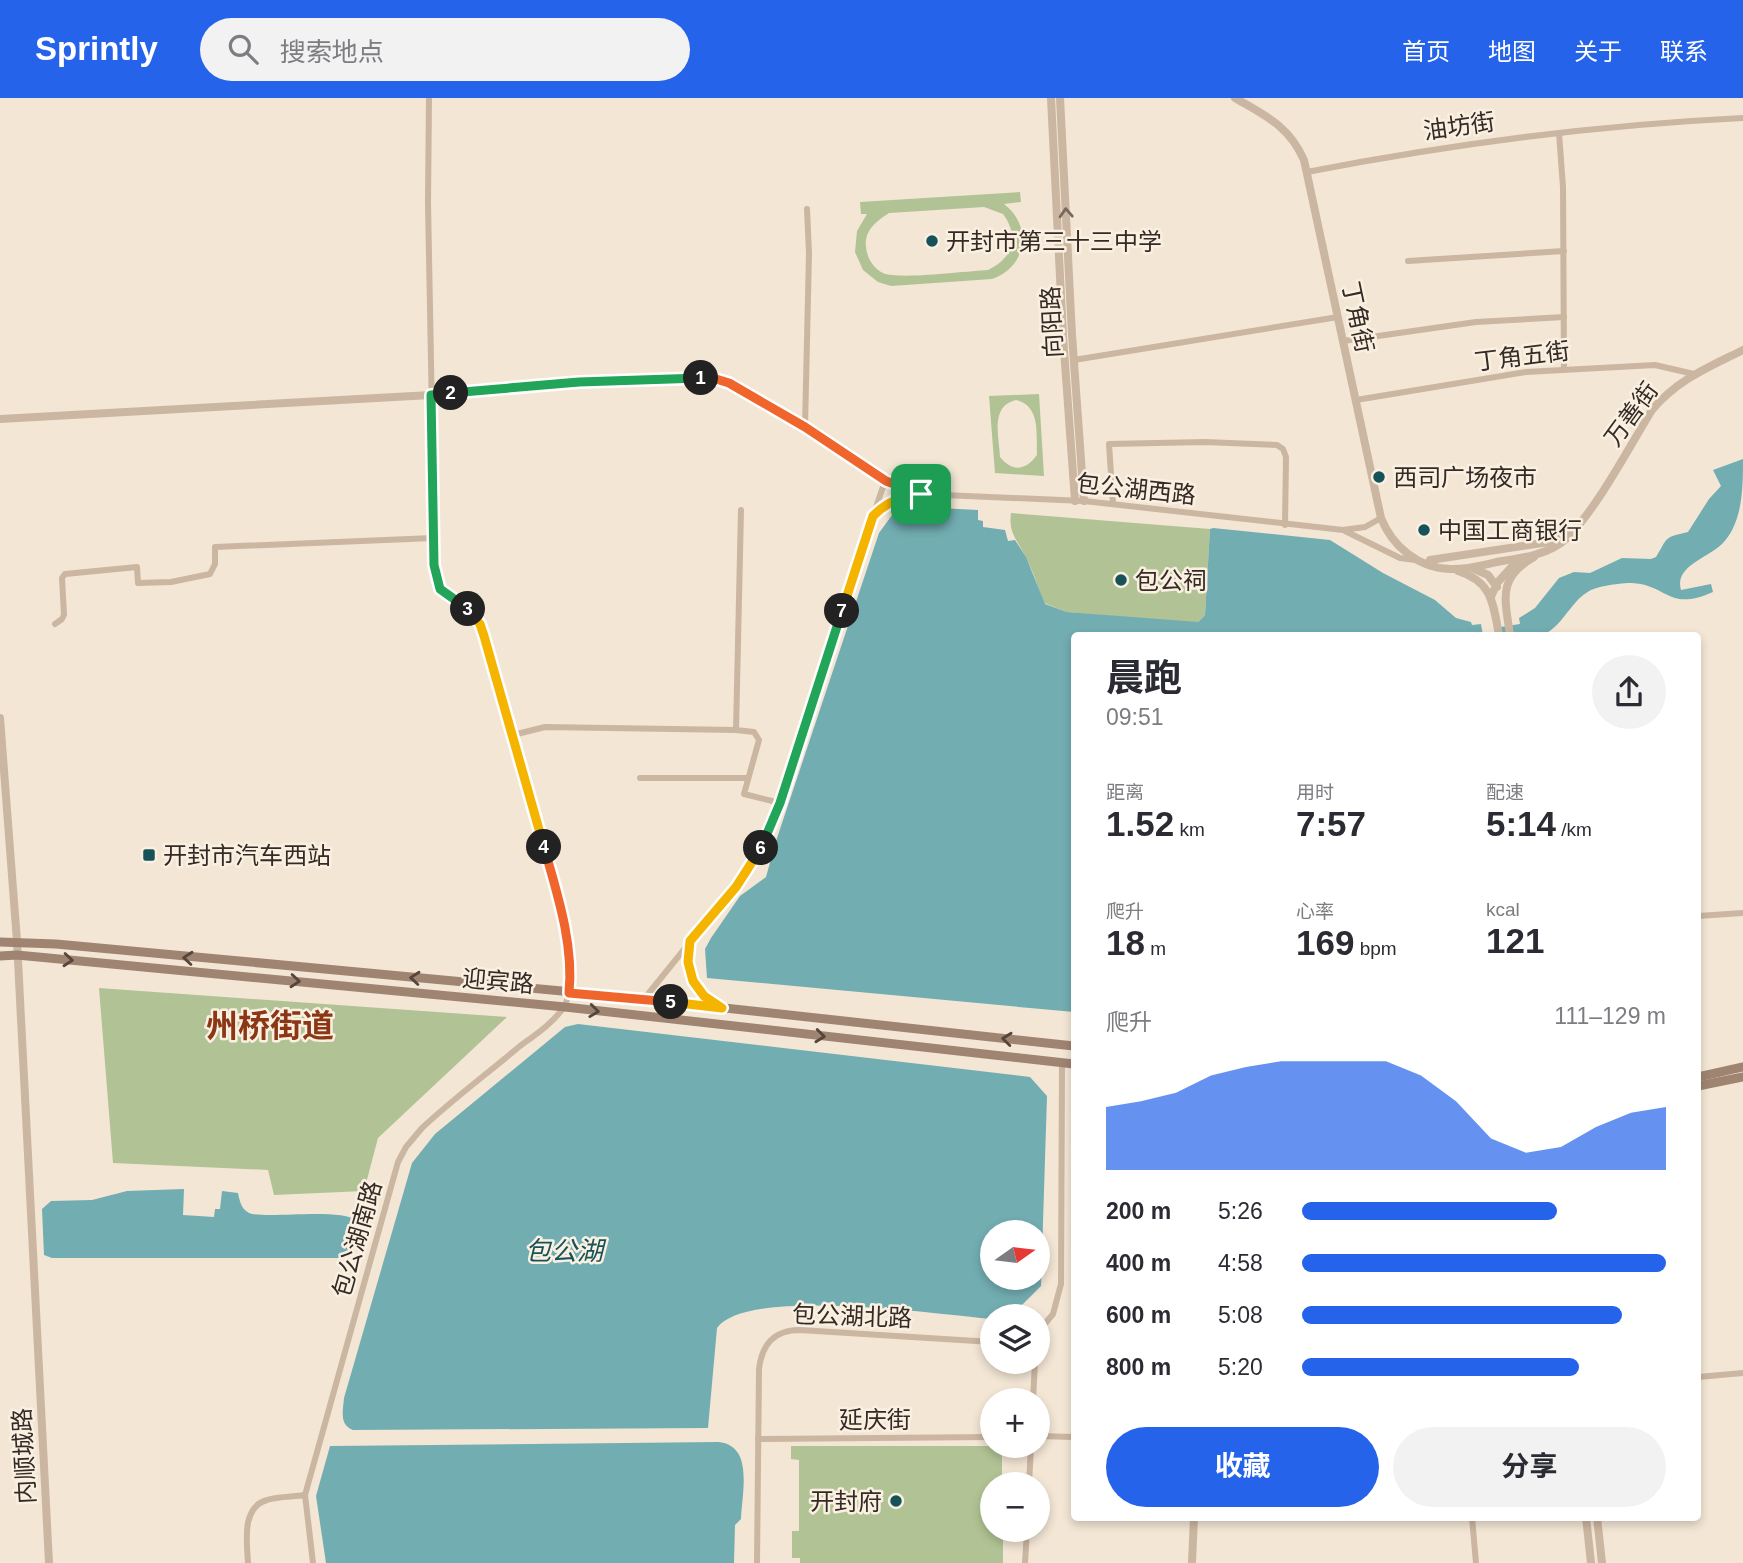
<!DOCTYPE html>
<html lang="zh">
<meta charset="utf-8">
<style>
:root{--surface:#fff;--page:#f2f2f3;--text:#2b2b33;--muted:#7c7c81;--accent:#2563eb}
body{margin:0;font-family:Helvetica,"Noto Sans SC",sans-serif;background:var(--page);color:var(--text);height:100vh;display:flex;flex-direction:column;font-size:26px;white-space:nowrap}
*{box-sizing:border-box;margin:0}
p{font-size:23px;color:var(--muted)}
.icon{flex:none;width:38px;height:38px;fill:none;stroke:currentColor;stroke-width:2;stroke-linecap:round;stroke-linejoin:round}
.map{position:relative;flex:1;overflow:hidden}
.side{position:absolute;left:1071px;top:534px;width:630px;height:889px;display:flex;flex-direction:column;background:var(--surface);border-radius:7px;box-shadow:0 4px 10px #0003}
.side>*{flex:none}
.needle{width:46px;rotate:76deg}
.fabs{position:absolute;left:980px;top:1122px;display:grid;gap:14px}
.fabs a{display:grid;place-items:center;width:70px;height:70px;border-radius:50%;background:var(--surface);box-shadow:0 4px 10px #0003;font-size:35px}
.pin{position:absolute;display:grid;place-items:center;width:60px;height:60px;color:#fff;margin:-30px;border-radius:14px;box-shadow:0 4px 10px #0006}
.km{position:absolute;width:35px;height:35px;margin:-18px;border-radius:50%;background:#222;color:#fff;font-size:19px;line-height:35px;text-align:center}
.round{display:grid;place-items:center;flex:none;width:74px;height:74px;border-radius:37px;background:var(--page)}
.headline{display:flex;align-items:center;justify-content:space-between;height:119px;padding:0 35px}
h1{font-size:38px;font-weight:700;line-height:52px}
.stats{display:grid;grid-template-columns:repeat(3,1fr);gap:10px;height:119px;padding:7px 35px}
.stats div{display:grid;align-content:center}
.stats b{font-size:35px;font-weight:700}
.stats small{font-size:19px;font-weight:400}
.stats p{font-size:19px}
.chart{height:196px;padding:14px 35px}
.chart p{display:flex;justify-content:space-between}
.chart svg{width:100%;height:126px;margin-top:7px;fill:var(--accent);opacity:.7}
.cta{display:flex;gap:14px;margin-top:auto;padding:14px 35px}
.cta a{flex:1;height:80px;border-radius:42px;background:var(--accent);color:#fff;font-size:28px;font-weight:700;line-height:80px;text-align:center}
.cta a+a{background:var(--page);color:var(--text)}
ul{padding:0 35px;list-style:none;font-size:23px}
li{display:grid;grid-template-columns:112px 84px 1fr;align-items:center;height:52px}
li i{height:18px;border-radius:9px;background:var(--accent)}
header{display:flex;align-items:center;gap:42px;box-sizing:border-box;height:98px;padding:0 35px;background:var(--accent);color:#fff}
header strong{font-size:33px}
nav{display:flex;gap:38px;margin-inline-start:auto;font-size:24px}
.search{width:490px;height:63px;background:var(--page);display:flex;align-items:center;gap:18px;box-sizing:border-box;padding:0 24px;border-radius:38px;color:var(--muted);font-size:26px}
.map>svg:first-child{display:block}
.green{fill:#b1c394;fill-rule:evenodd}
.water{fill:#72adb2;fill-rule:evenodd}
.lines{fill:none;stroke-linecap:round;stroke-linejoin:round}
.river{stroke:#72adb2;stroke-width:16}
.minor{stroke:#cbb6a1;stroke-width:6}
.tertiary{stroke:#cbb6a1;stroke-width:8}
.secondary{stroke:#9f8472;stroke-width:9}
.oneway{stroke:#78695c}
.oneway2{stroke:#55453b}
.split-1-casing{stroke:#fff;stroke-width:14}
.split-2-casing{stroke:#fff;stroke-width:14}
.split-3-casing{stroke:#fff;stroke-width:14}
.split-4-casing{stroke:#fff;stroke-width:14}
.split-5-casing{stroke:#fff;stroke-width:14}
.split-6-casing{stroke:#fff;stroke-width:14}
.split-7-casing{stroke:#fff;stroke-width:14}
.split-8-casing{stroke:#fff;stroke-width:14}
.split-1{stroke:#f0652b;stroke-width:9}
.split-2{stroke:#22a559;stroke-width:9}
.split-3{stroke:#22a559;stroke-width:9}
.split-4{stroke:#f5b400;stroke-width:9}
.split-5{stroke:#f0652b;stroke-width:9}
.split-6{stroke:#f5b400;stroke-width:9}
.split-7{stroke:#22a559;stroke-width:9}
.split-8{stroke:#f5b400;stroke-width:9}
.poi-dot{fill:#175259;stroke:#faf0e2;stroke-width:2.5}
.labels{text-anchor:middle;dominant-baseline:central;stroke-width:5;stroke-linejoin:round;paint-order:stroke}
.street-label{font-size:24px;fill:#352a24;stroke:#faf0e2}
.poi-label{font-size:24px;fill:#352a24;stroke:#faf0e2;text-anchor:start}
.water-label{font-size:26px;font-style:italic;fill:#175259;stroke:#faf0e2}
.district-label{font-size:32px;font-weight:bold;fill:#8b3716;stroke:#faf0e2}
</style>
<header>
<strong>Sprintly</strong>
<div class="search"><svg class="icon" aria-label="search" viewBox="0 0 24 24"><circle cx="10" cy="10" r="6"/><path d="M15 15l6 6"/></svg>搜索地点</div>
<nav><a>首页</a><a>地图</a><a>关于</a><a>联系</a></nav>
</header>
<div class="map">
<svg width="1743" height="1465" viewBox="0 0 1743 1465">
<rect width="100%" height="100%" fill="#f3e6d5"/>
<g class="green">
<path d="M1020,94L1021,104L1004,106C1033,128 1027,169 992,181L891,188L878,184L863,172L855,154L857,133L867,116H861L860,104ZM984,109L1003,116C1020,139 1013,160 988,172C967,173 899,182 883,175C873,170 867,160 866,149C864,132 877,123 889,115Z"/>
<path d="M1039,296L1044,378L995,375L989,298ZM1016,302C1041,308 1036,336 1037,357C1026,372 1013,375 1000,359C999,338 990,308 1016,302Z"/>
<path d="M1011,415L1210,431L1205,517L1198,524L1194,525L1067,514L1044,505C1038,490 1034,475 1027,462C1019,443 1008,437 1011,415Z"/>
<path d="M99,890L507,919L378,1040L364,1093L274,1097L268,1072L113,1065Z"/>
<path d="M791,1348H1002V1386H992V1432H1003V1465H800V1460H792V1433H799V1362L791,1361Z"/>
</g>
<g class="water">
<path d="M1743,361C1743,389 1743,425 1722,446C1708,460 1674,468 1681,492L1711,486L1713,494C1668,514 1668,487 1632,485C1622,485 1609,487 1600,489C1572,495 1567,526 1543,537C1538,539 1528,537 1522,537L1519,520L1535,510L1559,480L1574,474L1590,475L1622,460L1651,461L1656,459C1669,438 1663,440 1688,434L1709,401L1721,388L1713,372Z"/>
<path d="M918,409L978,412V422L983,423V429L1005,432L1008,443L1015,442L1026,459L1045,506L1067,514L1198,524L1205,517L1210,431L1213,430L1330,442L1383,475L1435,502L1456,520L1471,524L1472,527L1481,526L1483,537H1074V914L707,880L705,851L711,840L740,798L766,779L776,743L879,435L895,413Z"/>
<path d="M578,926L1030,979L1047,998L1041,1188L1011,1218H992V1221C941,1217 747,1188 717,1230L708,1330L353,1332C339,1327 343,1313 344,1300L412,1065L435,1036L565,929ZM1038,1134V1180H992V1134Z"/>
<path d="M184,1091L183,1117L214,1119L215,1111H220L222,1093L238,1095C240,1105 242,1113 252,1116C278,1120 340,1110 358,1123L351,1157L345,1160H52L44,1157L42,1111L51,1103L92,1102L127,1093Z"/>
<path d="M718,1344C754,1347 742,1394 741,1421L735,1427L734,1465H326L316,1398L330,1348Z"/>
</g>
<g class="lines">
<path class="river" d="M1502,537L1533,532L1540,526"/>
<g class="minor">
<path d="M1559,35L1563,89L1564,272"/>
<path d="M1307,74C1451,46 1596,27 1743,20"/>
<path d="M1408,163L1564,153"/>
<path d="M1343,243L1476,224L1564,219"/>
<path d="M1074,262L1338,219"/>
<path d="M1356,302L1526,274L1655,267L1694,276"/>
<path d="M805,329L809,155L807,111"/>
<path d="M1113,406L1109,346L1205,344L1277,347L1283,351L1286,359L1285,427"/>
<path d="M741,412L736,632L754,634L759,642L744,696L780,705"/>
<path d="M874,415L885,383L921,396L1084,403L1343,432L1365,429L1381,420"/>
<path d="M1345,433L1400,460L1415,462"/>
<path d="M55,526L62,521L64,517L62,480L65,476L137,469L138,485L171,484L210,476L215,466V449L433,440"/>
<path d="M513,637L545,629L736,632"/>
<path d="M640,680H748"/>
<path d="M1698,818L1743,815"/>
<path d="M690,845C686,877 693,891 720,908"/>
<path d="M644,901L750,770L766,739L780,705L873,418L890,403L921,396"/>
<path d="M1038,1234L1053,1216L1061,1186L1062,965"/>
<path d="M1698,1279L1743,1275"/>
<path d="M1033,1302L1035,1264"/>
<path d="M1038,1338L1074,1339"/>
<path d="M758,1341L992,1339"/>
<path d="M1029,1386L1031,1348"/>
<path d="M1472,1419L1476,1465"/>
<path d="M248,1465C247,1445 241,1409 267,1402C279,1398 293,1399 305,1397"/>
<path d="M313,1465L305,1397L398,1064L406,1049L422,1030C453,1001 488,975 520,948C535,937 553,925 564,909C590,871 500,594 484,538C480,526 475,517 466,509C451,496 441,497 435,476L428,105L429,0"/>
<path d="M757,1465L759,1271C762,1246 774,1232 800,1232L992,1244"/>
<path d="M1025,1465L1027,1432"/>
</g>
<g class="tertiary">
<path d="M1051,0L1063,238L1075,403"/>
<path d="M1060,0L1072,237L1084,403"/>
<path d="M1235,0C1266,18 1289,28 1304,62L1381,420C1392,448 1418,470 1450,471C1467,472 1486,466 1502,463C1524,460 1550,456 1567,440C1598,409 1628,351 1652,312C1677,282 1709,269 1743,252"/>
<path d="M0,321L431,297L579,284L689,279L716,281L729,285L805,329L885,383"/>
<path d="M1430,462L1549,444L1570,433"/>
<path d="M1472,470L1488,477L1497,489"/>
<path d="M1458,473C1493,484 1493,506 1499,537"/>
<path d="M1491,499L1497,485L1519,461"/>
<path d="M1510,537C1505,501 1497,480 1534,459"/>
<path d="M0,620L17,843L49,1465"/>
<path d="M1586,1419L1591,1465"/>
<path d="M1597,1419L1602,1465"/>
<path d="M1192,1465L1194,1419"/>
</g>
<g class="secondary">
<path d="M0,844L56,846L605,897L1074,948"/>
<path d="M0,858L17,857L565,909L1074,966"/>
<path d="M1698,979L1743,969"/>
<path d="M1698,988L1743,979"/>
</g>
</g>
<defs><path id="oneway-chevron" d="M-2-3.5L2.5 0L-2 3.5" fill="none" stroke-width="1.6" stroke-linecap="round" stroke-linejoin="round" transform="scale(1.75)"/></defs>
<use class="oneway" href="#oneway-chevron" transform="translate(1066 115) rotate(-93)"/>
<g class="oneway2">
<use href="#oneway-chevron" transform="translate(188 860) rotate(-175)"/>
<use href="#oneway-chevron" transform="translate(68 862) rotate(5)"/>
<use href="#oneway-chevron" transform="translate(415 880) rotate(-175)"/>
<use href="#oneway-chevron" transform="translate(295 883) rotate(5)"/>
<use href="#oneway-chevron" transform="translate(594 913) rotate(7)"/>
<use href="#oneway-chevron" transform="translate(820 938) rotate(6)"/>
<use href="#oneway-chevron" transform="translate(1007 941) rotate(-174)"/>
</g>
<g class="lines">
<defs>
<path id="split-1" d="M701,280L716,281L729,285L805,329L886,383L921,396"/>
<path id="split-2" d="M451,295L579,284L701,280"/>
<path id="split-3" d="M451,295L431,297L434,467L440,491L468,511"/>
<path id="split-4" d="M468,511L480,526L484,538L544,749"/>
<path id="split-5" d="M544,749C557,795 574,846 569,895L671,904"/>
<path id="split-6" d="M671,904L722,910L704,898L693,883L688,864L690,843L736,789L761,750"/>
<path id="split-7" d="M761,750L780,705L842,513"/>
<path id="split-8" d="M842,513L873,418C888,403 901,399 921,396"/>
</defs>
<use href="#split-1" class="split-1-casing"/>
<use href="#split-2" class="split-2-casing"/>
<use href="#split-3" class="split-3-casing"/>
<use href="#split-4" class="split-4-casing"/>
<use href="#split-5" class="split-5-casing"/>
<use href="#split-6" class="split-6-casing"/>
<use href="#split-7" class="split-7-casing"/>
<use href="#split-8" class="split-8-casing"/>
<use href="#split-1" class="split-1"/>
<use href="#split-2" class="split-2"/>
<use href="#split-3" class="split-3"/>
<use href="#split-4" class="split-4"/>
<use href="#split-5" class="split-5"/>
<use href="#split-6" class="split-6"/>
<use href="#split-7" class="split-7"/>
<use href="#split-8" class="split-8"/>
</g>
<g class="poi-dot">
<circle cx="932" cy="143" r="7"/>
<circle cx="1379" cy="379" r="7"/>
<circle cx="1424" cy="432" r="7"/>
<circle cx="1121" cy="482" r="7"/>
<rect x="142" y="750" width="14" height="14" rx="3.5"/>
<circle cx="896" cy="1403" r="7"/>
</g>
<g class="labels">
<g class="street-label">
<text transform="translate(1459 28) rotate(-8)">油坊街</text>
<text transform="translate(1358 219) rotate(78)">丁角街</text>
<text transform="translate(1052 224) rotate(-93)">向阳路</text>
<text transform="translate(1522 258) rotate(-7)">丁角五街</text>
<text transform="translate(1631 316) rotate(-54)">万善街</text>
<text transform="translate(1136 391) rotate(6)">包公湖西路</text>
<text transform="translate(498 883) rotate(5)">迎宾路</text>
<text transform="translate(357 1141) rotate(-74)">包公湖南路</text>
<text transform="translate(852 1218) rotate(2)">包公湖北路</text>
<text x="875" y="1321">延庆街</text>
<text transform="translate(24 1358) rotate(-93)">内顺城路</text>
</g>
<g class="poi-label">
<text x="946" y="143">开封市第三十三中学</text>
<text x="1393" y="379">西司广场夜市</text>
<text x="1438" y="432">中国工商银行</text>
<text x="1135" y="482">包公祠</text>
<text x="163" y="757">开封市汽车西站</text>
<text x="882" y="1403" text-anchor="end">开封府</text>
</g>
<g class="water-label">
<text x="564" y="1153">包公湖</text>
</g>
<g class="district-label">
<text x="270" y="928">州桥街道</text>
</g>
</g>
</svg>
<div class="fabs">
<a><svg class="needle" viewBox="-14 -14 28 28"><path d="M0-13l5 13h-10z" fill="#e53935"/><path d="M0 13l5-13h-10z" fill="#7c7c81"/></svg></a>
<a><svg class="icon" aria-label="layers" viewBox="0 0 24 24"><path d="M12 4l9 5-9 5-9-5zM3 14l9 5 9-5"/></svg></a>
<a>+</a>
<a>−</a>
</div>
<div class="pin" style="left:921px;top:396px;background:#1e9e55"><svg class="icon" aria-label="arrive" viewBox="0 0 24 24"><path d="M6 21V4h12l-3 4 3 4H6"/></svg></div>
<b class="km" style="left:701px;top:280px">1</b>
<b class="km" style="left:451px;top:295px">2</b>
<b class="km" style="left:468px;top:511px">3</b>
<b class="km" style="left:544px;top:749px">4</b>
<b class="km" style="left:671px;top:904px">5</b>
<b class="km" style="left:761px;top:750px">6</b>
<b class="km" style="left:842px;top:513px">7</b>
<section class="side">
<div class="headline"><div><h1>晨跑</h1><p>09:51</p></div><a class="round"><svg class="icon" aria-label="share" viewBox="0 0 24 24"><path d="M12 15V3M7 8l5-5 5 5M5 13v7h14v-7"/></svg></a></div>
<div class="stats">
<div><p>距离</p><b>1.52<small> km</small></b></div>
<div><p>用时</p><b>7:57</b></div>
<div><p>配速</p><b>5:14<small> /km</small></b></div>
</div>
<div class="stats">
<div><p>爬升</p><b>18<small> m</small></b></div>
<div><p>心率</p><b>169<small> bpm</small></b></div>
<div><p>kcal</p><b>121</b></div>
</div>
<div class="chart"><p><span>爬升</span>111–129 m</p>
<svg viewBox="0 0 160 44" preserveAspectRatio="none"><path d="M0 44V22L10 20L20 17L30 11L40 8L50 6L60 6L70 6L80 6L90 11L100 20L110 33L120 38L130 36L140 29L150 24L160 22V44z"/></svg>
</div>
<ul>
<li><b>200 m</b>5:26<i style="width:70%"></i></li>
<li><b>400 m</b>4:58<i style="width:100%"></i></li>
<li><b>600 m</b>5:08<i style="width:88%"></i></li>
<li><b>800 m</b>5:20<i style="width:76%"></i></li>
</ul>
<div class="cta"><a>收藏</a><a>分享</a></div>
</section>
</div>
